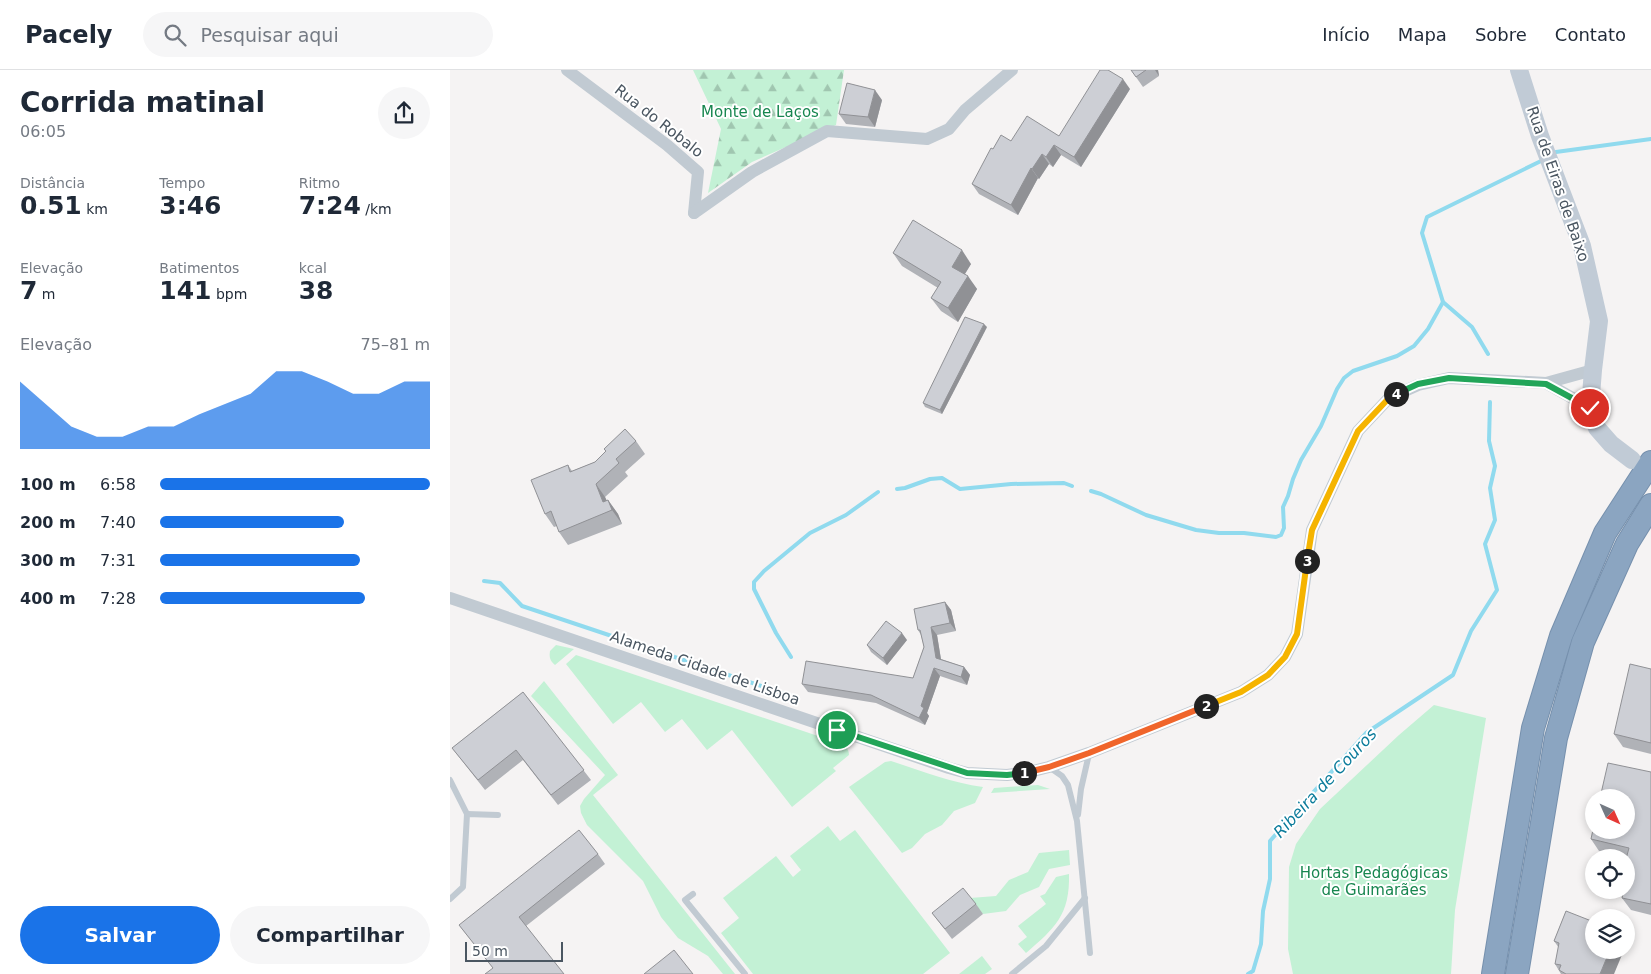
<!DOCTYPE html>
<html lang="pt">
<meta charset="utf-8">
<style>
:root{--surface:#fff;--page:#f6f6f7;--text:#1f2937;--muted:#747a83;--line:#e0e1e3;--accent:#1a73e8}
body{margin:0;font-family:"DejaVu Sans",sans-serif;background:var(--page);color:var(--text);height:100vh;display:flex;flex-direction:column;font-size:19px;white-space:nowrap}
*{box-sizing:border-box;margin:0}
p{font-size:16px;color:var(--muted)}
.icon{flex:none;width:28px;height:28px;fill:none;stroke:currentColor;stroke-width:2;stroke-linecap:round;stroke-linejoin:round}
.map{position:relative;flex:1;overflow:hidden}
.side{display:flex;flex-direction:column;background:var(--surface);width:450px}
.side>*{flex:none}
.needle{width:32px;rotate:135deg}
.controls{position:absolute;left:1135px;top:719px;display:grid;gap:10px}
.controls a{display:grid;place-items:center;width:50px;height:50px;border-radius:50%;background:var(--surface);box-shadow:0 2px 8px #0003;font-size:25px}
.scale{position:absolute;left:15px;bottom:12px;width:98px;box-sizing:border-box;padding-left:5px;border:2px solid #4a5661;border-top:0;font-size:14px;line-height:18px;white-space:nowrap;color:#4a5661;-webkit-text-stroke:4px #fff;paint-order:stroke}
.pin{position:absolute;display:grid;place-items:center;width:42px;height:42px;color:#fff;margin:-21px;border:2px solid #fff;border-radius:50%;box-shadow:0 1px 5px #0007}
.km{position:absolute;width:25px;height:25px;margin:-12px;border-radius:50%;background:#222;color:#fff;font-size:14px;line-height:25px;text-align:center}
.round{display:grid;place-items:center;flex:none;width:52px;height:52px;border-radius:26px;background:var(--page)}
.summary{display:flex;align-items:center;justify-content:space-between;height:85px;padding:0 20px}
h1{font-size:28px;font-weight:800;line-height:38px}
.metrics{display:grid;grid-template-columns:repeat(3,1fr);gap:8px;height:85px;padding:5px 20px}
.metrics div{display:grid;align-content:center}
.metrics b{font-size:25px;font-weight:800}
.metrics small{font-size:14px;font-weight:400}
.metrics p{font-size:14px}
.chart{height:140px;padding:10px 20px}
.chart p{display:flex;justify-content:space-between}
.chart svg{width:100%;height:90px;margin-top:5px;fill:var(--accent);opacity:.7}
.cta{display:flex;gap:10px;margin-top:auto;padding:10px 20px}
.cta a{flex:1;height:58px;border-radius:30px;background:var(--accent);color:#fff;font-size:20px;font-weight:800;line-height:58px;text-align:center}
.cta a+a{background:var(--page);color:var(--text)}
ul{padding:0 20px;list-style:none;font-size:16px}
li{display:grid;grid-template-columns:80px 60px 1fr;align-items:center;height:38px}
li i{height:12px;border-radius:6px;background:var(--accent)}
header{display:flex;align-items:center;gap:30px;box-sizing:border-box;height:70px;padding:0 25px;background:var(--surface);border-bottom:1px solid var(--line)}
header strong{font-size:24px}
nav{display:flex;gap:28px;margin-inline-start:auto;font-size:18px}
.search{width:350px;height:45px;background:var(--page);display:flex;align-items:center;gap:12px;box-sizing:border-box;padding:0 18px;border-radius:28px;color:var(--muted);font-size:19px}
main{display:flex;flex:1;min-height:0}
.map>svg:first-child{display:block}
.green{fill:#c3f1d5}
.forest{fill:url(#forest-firs)}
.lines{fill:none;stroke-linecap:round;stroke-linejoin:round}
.stream{stroke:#90daee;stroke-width:4}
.highway-casing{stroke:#7690ad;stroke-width:24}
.lane{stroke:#c1cad2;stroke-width:6}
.street{stroke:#c1cad2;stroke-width:12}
.secondary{stroke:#c1cbd6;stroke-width:18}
.highway{stroke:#8ba5c1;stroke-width:22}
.wall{fill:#b0b2b7}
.shaded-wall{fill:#909195}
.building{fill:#cdcfd5;stroke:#909195}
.split-1-casing{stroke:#fff;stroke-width:10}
.split-2-casing{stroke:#fff;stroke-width:10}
.split-3-casing{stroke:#fff;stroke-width:10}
.split-4-casing{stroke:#fff;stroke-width:10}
.split-5-casing{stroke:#fff;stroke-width:10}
.split-1{stroke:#22a559;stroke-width:6}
.split-2{stroke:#f0652b;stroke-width:6}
.split-3{stroke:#f5b400;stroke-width:6}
.split-4{stroke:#f5b400;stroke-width:6}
.split-5{stroke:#22a559;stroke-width:6}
.labels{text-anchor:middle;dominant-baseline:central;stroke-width:4;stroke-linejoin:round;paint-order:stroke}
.park-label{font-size:15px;fill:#17864f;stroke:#fff}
.street-label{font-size:15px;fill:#4a5661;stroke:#fff}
.water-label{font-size:16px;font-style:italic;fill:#0c7c9b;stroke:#fff}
</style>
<header>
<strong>Pacely</strong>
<div class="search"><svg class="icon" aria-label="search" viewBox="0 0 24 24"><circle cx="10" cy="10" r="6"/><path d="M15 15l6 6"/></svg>Pesquisar aqui</div>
<nav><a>Início</a><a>Mapa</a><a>Sobre</a><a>Contato</a></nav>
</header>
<main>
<section class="side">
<div class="summary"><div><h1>Corrida matinal</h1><p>06:05</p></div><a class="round"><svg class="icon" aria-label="share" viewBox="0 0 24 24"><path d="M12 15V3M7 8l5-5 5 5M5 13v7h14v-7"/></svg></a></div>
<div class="metrics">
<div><p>Distância</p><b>0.51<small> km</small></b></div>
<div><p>Tempo</p><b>3:46</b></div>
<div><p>Ritmo</p><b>7:24<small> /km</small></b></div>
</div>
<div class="metrics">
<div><p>Elevação</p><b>7<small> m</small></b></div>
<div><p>Batimentos</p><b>141<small> bpm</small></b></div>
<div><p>kcal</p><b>38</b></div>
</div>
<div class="chart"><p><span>Elevação</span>75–81 m</p>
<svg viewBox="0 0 160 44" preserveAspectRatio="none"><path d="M0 44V11L10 22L20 33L30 38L40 38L50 33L60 33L70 27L80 22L90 17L100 6L110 6L120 11L130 17L140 17L150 11L160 11V44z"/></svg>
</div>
<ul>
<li><b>100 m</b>6:58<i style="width:100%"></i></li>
<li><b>200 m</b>7:40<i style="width:68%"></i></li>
<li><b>300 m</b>7:31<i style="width:74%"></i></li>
<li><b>400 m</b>7:28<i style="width:76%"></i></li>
</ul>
<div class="cta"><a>Salvar</a><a>Compartilhar</a></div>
</section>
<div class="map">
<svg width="1201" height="904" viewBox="0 0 1201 904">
<defs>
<pattern id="forest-firs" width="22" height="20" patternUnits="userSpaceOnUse" patternTransform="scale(1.25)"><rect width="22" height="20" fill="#c3f1d5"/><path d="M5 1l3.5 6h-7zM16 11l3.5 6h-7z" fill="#a0c6b0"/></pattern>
</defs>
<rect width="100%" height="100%" fill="#f5f3f3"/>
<g class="green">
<path d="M106,575L124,579L105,595C100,591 99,587 100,581Z"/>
<path d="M126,585L386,672C393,675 399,677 399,685L383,698L386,701L342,737L282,660L257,680L232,649L215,662L191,632L163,654L116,594Z"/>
<path d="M94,611L168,705L143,725L285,904H273L258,886L228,868L211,847L193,811L137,755L131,743L130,736L134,729L155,705L81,626Z"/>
<path d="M984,635L1036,648L1005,840L1001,904H843L838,879L839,797L846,774L870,739L949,665Z"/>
<path d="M435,692L441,691C472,701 502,713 533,717L525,733L504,741L492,755L475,764L462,778L452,783L399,717Z"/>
<path d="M588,715L600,719L541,723L544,718Z"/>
<path d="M378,756L390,771L405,760L500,883L473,904H303L271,863L289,848L273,828L326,786L343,807L351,800L340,786Z"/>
<path d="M619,780L620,795L599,799L589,817L570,825L556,841L533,844L520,828L546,826L559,810L578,802L589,783Z"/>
<path d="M619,804C620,845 605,858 576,883L568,874L577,867L568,856L596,834L590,826L595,824L606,807Z"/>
<path d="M532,886L542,899L535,904H509Z"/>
</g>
<path class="forest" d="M243,0H394L386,55L302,92L258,123L271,59Z"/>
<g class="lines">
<g class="stream">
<path d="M1106,82L1201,69"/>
<path d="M1038,284L1022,257L993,232L972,163L977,147L1091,91"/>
<path d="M447,419L455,418L480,409L492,408L510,419L561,414L614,413L622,416"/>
<path d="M641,421L651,424L696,445L746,460L769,463H794L826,467L831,465L834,458L833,437L838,426L843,409L851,390L871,356L887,319L894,308L903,301L947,286L964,276L978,259L993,232"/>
<path d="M34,511L50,513L72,536L344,627"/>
<path d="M341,587L326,563L304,519V512L314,501L360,463L396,445L428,422"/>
<path d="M798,904L803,901L811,874L813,841L820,809V771L916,663L1003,605L1021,561L1047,520L1035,474L1045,450L1040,418L1045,396L1039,371L1040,332"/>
</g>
<defs>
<g id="highway">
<path d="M1043,904L1083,658L1111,566L1155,463L1201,392"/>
<path d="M1067,904L1106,668L1133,572L1177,474L1201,435"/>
</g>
</defs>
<use href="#highway" class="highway-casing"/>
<g class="lane">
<path d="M599,697L612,706L618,715L627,751L640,883"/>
<path d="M0,710L17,744"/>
<path d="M628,745L631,719L639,684"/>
<path d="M243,824L235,830L295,904"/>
<path d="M0,829L13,817L17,744L48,745"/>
<path d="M562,904L596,876L635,828"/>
</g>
<g class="street">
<path d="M117,0L217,75L248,102L244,143"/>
<path d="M244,143L302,102L377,61L477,69L499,59L515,40L562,0"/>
<path d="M1096,313L1140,338"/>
<path d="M0,528L499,698L517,703L557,705L579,702L599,697L639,683L791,622L818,605L835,587L847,564L862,460L908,361L939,328L968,315L999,308L1096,313L1143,300"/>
</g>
<path class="secondary" d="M1069,0L1090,66L1132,176L1149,251L1143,300L1140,338L1147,358L1161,374L1182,390"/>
<use href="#highway" class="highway"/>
</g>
<g class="wall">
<path d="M681,0H708L709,6L693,17Z"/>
<path d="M680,19L631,97L611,85L603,97L599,94L589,109L588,108L568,145L529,124L522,114L543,79L561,71L609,66Z"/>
<path d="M432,30L425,57L396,54L389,44Z"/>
<path d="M443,183L521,194L515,204L527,219L508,252L491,241L481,228L488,218L452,196Z"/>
<path d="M537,257L492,344L475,337L473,333Z"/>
<path d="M186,371L195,384L175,402L178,406L155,427L157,431L158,430L168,444L172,454L118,475L109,462L107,456L104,457L95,444L118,395L122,401L145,392L156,382L154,379Z"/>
<path d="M495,532L501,540L506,561L487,565L491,589L514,597L520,605L517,615L490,606L477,643L479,646L475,655L426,633L358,622L352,614L463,608L474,577L471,565L468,560Z"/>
<path d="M457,570L437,595L421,582L417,575Z"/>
<path d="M1201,599V684L1173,677L1164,664Z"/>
<path d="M73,622L141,710L108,735L73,690L35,720L2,678Z"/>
<path d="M1201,702V845L1181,840L1172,828L1176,820L1177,788L1149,781L1141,769Z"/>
<path d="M148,784L155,794L76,856L43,898L9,855Z"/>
<path d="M526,834L533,844L502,869L482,843Z"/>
<path d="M1116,841L1164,904H1111L1105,894L1109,878L1104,871Z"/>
</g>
<g class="shaded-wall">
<path d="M705,0H708L709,6Z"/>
<path d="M673,9L680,19L631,97L624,87Z"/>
<path d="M425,20L432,30L425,57L418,47Z"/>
<path d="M604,75L611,85L603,97L596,87Z"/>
<path d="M592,84L599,94L589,109L582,99Z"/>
<path d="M581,98L588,108L568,145L561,135Z"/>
<path d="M512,180L521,194L511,210L502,197Z"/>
<path d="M518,206L527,219L508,252L498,238Z"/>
<path d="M534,254L537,257L492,344L490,340Z"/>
<path d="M146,414L155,427L161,441L153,432Z"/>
<path d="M158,430L168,444L172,454L162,440Z"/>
<path d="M495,532L501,540L506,561L500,553Z"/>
<path d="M481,557L487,565L492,596L486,588Z"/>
<path d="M452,563L457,570L437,595L433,588Z"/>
<path d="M514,597L520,605L517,615L511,607Z"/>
<path d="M484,598L490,606L477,643L479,646L475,655L469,648L471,636Z"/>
<path d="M1160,880H1174L1164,904H1150Z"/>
</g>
<g class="building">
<path d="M650,0H658L673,9L624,87L604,75L596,87L592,84L582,99L581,98L561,135L522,114L541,78L543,79L551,65L561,71L577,46L609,66Z"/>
<path d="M681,0H696L686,7Z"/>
<path d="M397,13L425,20L418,47L389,44Z"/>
<path d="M463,150L512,180L502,197L518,206L498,238L481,228L491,212L443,183Z"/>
<path d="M515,247L534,254L490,340L473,333Z"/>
<path d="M175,359L186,371L166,389L169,393L146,414L153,432L158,430L162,440L109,462L101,441L95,444L81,410L118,395L120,402L145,392L156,381L154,379Z"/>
<path d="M495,532L500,553L481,557L486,588L514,597L511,607L484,598L471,636L474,638L469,648L421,625L352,614L356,591L463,608L474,577L470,560H468L464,539Z"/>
<path d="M436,551L452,563L433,588L417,575Z"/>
<path d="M1180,594L1201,599V673L1164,664Z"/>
<path d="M73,622L134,700L101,725L66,680L28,710L2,678Z"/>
<path d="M1158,693L1201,702V834L1172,828L1174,820H1176V789L1179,778L1141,769L1144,755V760H1176V728H1150Z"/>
<path d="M129,760L148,784L69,847L114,904H35L43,898L9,855Z"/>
<path d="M513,818L526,834L495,859L482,843Z"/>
<path d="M1116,841L1144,852V880H1160L1150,904H1116L1109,900L1111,895L1105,894L1109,873L1104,871Z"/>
<path d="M224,880L243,904H194Z"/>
</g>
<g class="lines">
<defs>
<path id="split-1" d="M387,660L517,703L557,705L574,703"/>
<path id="split-2" d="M574,703L599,697L639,683L756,636"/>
<path id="split-3" d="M756,636L791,622L818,605L835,587L847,564L857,491"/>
<path id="split-4" d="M857,491L862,460L908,361L939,328L946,324"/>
<path id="split-5" d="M946,324L968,314L999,308L1096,314L1140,338"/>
</defs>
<use href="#split-1" class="split-1-casing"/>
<use href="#split-2" class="split-2-casing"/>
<use href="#split-3" class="split-3-casing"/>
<use href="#split-4" class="split-4-casing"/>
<use href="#split-5" class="split-5-casing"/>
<use href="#split-1" class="split-1"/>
<use href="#split-2" class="split-2"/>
<use href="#split-3" class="split-3"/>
<use href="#split-4" class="split-4"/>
<use href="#split-5" class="split-5"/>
</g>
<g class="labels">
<g class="park-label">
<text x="310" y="42">Monte de Laços</text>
<text x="924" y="803">Hortas Pedagógicas<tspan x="924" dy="17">de Guimarães</tspan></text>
</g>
<g class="street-label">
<text transform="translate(209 51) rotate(38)">Rua do Robalo</text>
<text transform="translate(1108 114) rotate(71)">Rua de Eiras de Baixo</text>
<text transform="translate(255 598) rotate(19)">Alameda Cidade de Lisboa</text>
</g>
<g class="water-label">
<text transform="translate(875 713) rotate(-47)">Ribeira de Couros</text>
</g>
</g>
</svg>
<div class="controls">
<a><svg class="needle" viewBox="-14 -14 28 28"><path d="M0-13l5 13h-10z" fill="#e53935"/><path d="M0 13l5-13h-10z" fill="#747a83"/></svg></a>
<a><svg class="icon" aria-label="locate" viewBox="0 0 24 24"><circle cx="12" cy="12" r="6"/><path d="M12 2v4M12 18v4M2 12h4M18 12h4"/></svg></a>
<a><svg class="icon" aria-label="layers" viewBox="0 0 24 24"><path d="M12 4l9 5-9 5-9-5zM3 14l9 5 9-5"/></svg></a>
</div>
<div class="scale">50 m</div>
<div class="pin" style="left:387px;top:660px;background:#1e9e55"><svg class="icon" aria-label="arrive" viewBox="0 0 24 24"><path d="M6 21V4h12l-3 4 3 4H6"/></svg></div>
<div class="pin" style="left:1140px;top:338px;background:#d93025"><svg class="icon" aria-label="check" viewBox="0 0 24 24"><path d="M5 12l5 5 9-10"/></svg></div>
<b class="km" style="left:574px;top:703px">1</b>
<b class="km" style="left:756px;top:636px">2</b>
<b class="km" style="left:857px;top:491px">3</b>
<b class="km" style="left:946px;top:324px">4</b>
</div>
</main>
